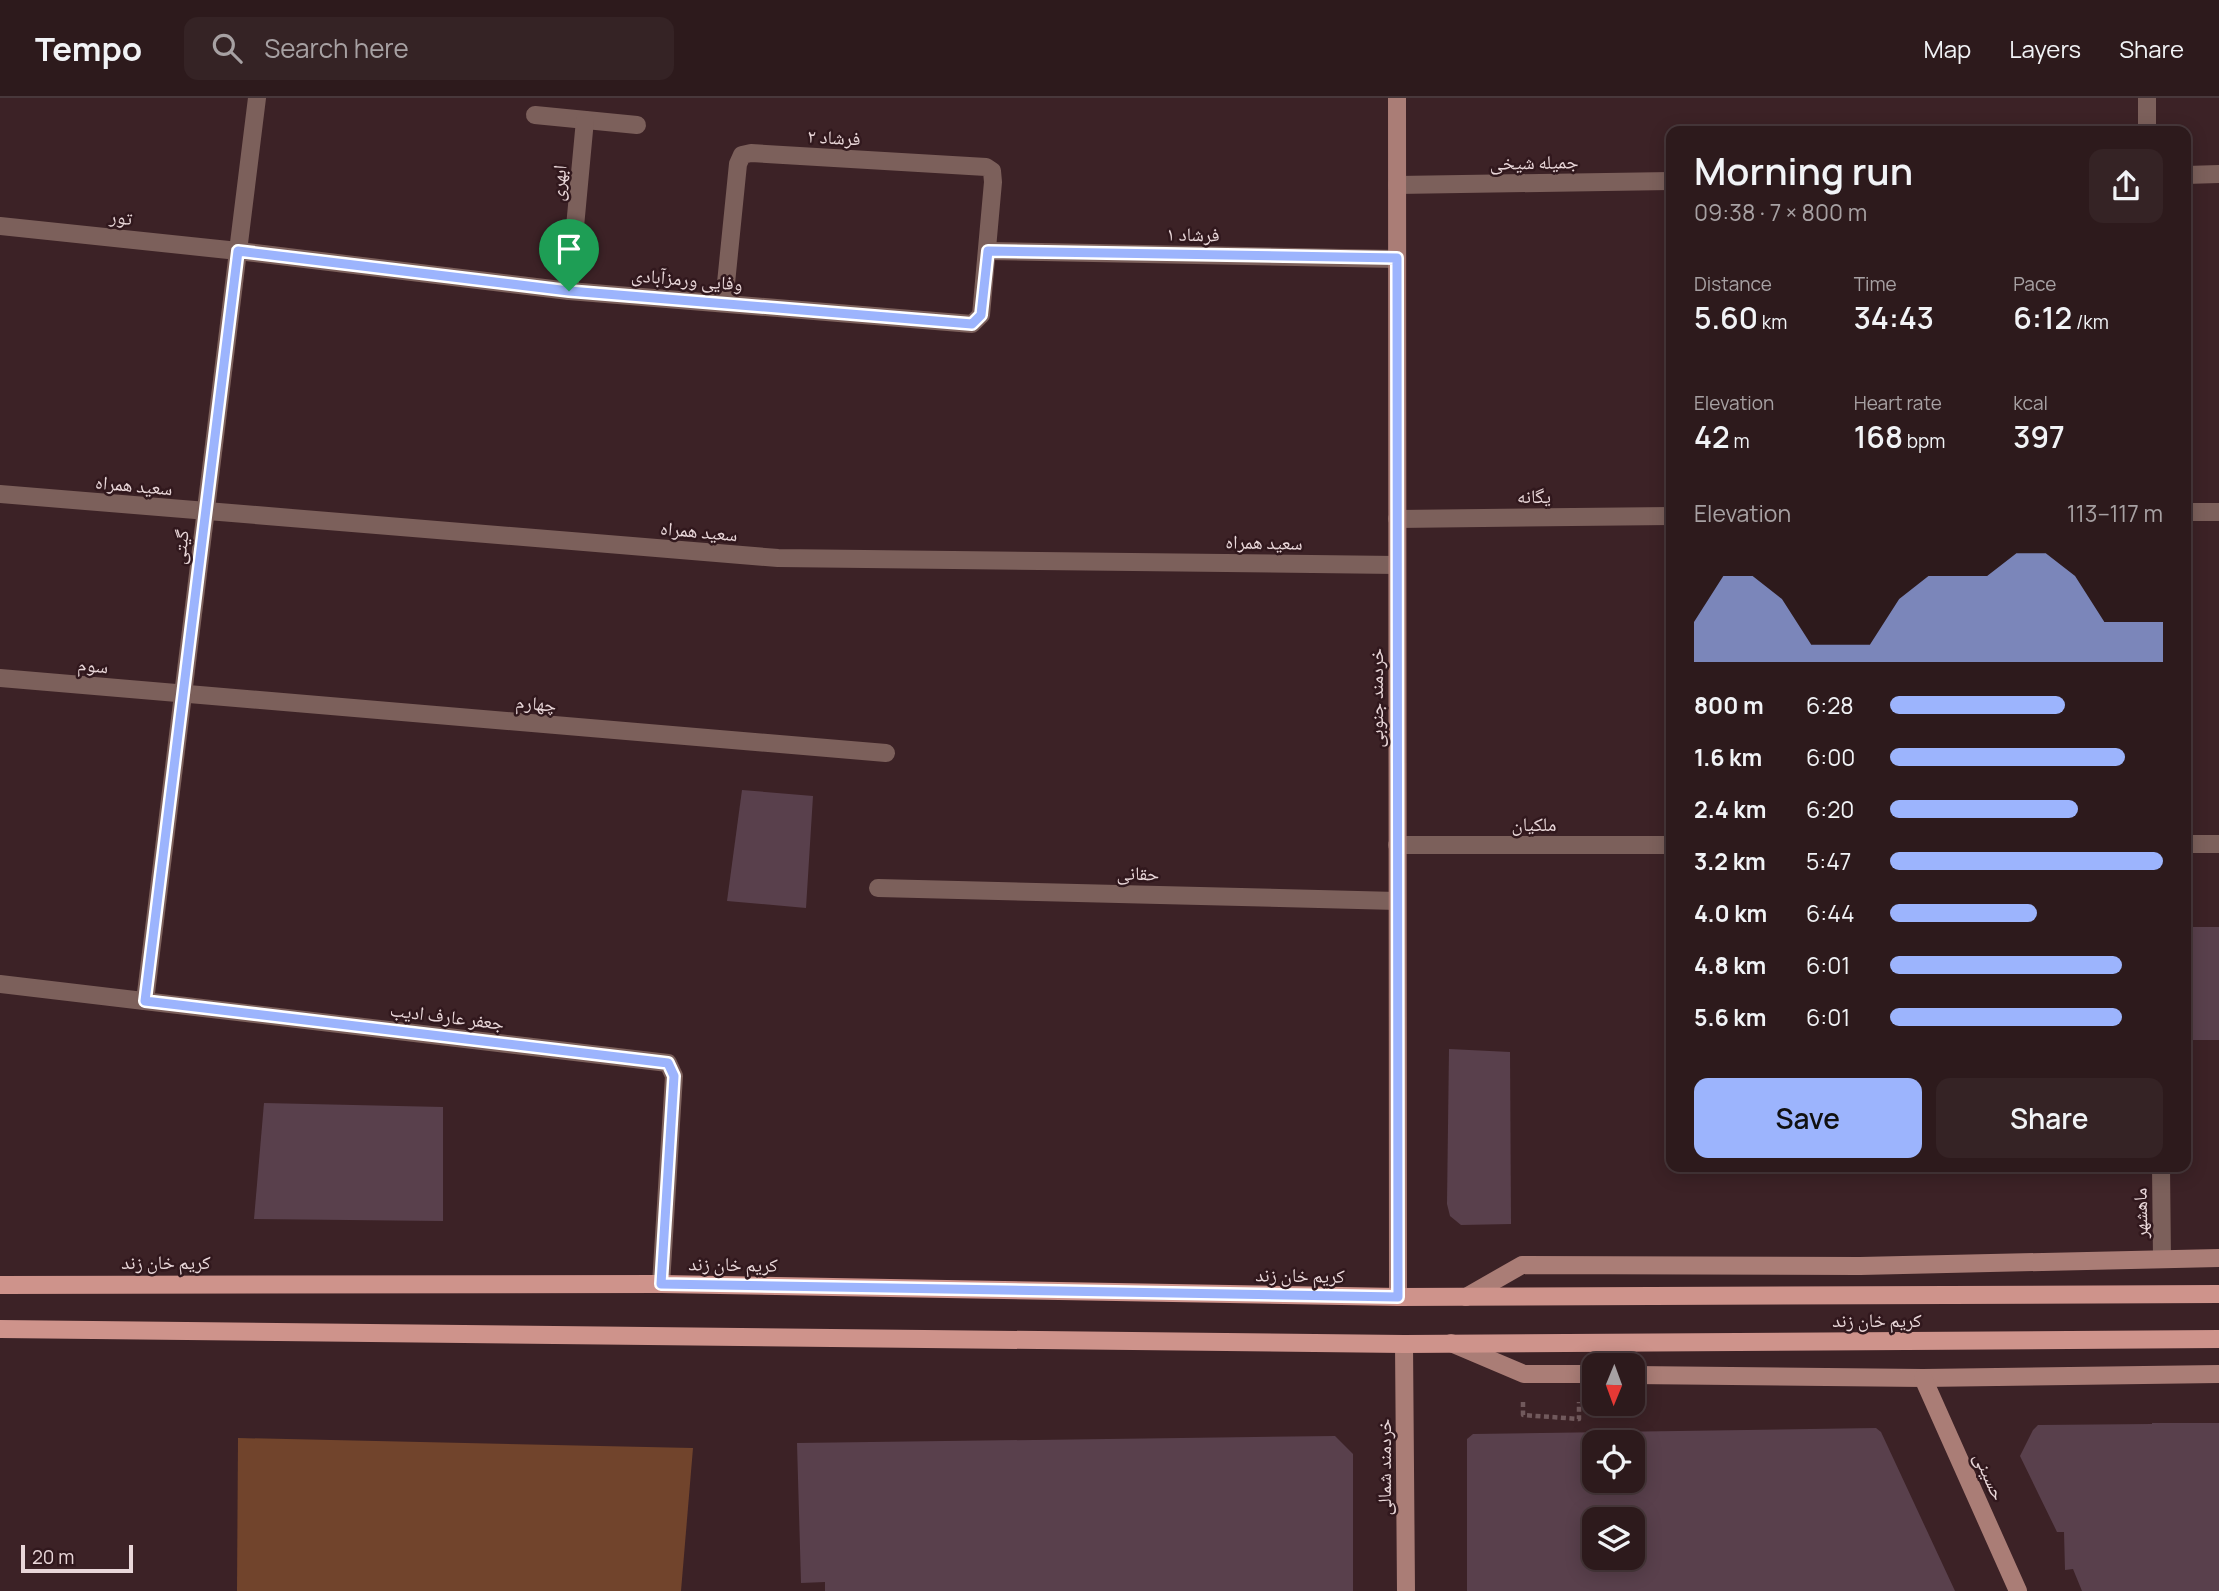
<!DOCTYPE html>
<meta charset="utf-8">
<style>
:root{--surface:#2d1a1c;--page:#352325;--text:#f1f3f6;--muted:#a7a1a3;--line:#48383b;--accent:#9cb4fd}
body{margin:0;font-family:Manrope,"Noto Naskh Arabic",sans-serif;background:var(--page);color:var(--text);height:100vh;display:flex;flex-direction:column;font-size:26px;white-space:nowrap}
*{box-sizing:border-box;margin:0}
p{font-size:23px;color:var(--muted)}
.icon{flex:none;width:38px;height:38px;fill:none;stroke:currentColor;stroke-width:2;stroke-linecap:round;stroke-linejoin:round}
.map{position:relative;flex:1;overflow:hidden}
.side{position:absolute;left:1666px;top:28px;width:525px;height:1046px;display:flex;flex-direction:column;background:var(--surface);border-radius:14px;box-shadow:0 4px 18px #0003,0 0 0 2px var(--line)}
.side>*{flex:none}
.needle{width:46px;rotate:181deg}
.controls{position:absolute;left:1582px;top:1255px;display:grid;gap:14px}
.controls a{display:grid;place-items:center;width:63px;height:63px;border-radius:14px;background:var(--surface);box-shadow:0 4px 18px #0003,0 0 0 2px var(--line);font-size:35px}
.scale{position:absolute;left:21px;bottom:18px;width:112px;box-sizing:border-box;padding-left:7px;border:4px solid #e9d7d9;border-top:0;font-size:19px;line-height:24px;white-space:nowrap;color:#e9d7d9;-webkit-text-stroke:5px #31181d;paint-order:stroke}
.pin{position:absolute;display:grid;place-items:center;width:60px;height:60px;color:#fff;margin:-72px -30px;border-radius:50% 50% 50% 0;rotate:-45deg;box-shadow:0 0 7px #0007}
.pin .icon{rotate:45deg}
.round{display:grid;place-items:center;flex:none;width:74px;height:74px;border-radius:14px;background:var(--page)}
.headline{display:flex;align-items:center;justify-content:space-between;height:119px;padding:0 28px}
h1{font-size:38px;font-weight:600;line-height:52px}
.stats{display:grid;grid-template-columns:repeat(3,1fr);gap:10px;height:119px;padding:7px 28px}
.stats div{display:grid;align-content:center}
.stats b{font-size:30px;font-weight:600}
.stats small{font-size:19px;font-weight:400}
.stats p{font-size:19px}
.chart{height:196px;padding:14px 28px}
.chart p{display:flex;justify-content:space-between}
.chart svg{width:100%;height:126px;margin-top:7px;fill:var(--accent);opacity:.7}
.cta{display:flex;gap:14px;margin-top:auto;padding:14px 28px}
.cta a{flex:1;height:80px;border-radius:14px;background:var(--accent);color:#111;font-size:28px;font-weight:600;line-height:80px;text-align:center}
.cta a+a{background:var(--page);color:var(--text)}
ul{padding:0 28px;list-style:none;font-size:23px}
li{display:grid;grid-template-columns:112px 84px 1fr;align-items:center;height:52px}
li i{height:18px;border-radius:9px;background:var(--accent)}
header{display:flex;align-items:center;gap:42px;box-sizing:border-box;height:98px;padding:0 35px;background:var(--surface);border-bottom:2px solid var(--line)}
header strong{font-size:33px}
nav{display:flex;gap:38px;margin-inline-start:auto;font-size:24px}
.search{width:490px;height:63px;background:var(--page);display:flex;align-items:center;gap:18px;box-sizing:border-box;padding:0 24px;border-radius:14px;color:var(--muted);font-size:26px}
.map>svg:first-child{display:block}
.green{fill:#71442c}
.building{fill:#59404c;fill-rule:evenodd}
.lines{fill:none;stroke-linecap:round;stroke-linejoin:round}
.path{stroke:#71595c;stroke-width:4.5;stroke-dasharray:5 3.5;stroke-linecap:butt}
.street{stroke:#7c605b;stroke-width:18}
.secondary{stroke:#aa7d76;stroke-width:18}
.primary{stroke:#ce938b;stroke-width:18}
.route-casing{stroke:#fff;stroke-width:14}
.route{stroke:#9cb4fd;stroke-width:9}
.labels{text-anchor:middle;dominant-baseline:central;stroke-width:5;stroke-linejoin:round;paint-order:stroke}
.street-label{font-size:19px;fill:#e9d7d9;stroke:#31181d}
</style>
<header>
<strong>Tempo</strong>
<div class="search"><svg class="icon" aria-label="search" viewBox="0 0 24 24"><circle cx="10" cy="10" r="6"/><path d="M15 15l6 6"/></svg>Search here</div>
<nav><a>Map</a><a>Layers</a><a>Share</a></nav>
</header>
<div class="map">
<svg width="2219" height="1493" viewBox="0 0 2219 1493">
<rect width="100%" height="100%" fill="#3c2226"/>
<path class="green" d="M238,1340L693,1350L681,1493H237Z"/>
<g class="building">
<path d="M742,692L813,698L806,810L727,803Z"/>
<rect x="2186" y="829" width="33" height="113"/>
<path d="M1449,951L1510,954L1511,1126L1461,1127L1450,1118L1447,1106Z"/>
<path d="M264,1005L443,1009V1123L254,1121Z"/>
<path d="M2152,1325H2219V1493H2082L2073,1471L2065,1472L2064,1434H2057L2020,1358L2033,1332L2038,1327L2152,1326Z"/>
<path d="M1876,1330L1881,1334L1955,1493H1467V1341L1473,1336ZM1594,1344H1633V1382H1594ZM1594,1421H1633V1460H1594Z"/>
<path d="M1335,1338L1353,1356V1493H825V1484L801,1485L797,1345Z"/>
</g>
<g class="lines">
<path class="path" d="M1523,1304V1317L1579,1321V1304"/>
<g class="street">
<path d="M2147,0V33"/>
<path d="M535,17L637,27"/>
<path d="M2186,77L2219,76"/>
<path d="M1397,87L1671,83"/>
<path d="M0,128L238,153L569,193L972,226L981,217L993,84L992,73L986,69L751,55L742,57L738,66L724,205"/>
<path d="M988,153L1397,161"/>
<path d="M569,193L585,22"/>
<path d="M0,396L778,460L1397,467"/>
<path d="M2186,414H2219"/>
<path d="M1397,421L1671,418"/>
<path d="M0,580L886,655"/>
<path d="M2186,746H2219"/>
<path d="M1397,747H1671"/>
<path d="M878,790L1397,803"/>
<path d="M0,886L668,965L674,978L661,1186"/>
<path d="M145,903L257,0"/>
<path d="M2161,1069L2162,1161"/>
</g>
<g class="secondary">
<path d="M1397,0L1398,1199"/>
<path d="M1466,1199L1522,1167L1860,1168L2219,1160"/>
<path d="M1451,1245L1524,1276H1594"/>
<path d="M1404,1246L1406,1493"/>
<path d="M1633,1277L1923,1280L2219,1276"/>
<path d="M1923,1280L2018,1493"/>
</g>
<g class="primary">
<path d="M0,1187L661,1186L1398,1199L2219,1196"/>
<path d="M0,1231L1404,1246L2219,1241"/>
</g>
</g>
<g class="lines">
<defs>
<path id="route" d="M238,153L569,193L972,226L981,217L988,153L1397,160L1398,1199L661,1186L674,978L668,965L145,903Z"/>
</defs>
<use href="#route" class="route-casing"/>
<use href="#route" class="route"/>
</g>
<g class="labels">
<g class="street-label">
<text transform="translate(834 39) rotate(3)">فرشاد ۲</text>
<text transform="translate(1534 64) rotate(-1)">جمیله شیخی</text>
<text transform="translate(558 85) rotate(-85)">ابهری</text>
<text transform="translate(121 119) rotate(6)">تور</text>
<text transform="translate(1193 136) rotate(1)">فرشاد ۱</text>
<text transform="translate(687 181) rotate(5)">وفایی ورمزآبادی</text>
<text transform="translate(134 387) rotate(5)">سعید همراه</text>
<text x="1534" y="398">یگانه</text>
<text transform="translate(699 433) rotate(5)">سعید همراه</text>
<text transform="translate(1264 444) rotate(1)">سعید همراه</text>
<text transform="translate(180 449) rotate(-83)">گیتی</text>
<text transform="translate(93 567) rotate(5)">سوم</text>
<text transform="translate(1376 600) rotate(-90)">خردمند جنوبی</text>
<text transform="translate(536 605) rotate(5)">چهارم</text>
<text x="1534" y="726">ملکیان</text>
<text transform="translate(1138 775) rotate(1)">حقانی</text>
<text transform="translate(447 918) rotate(7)">جعفر عارف ادیب</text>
<text transform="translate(2140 1115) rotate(-91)">ماهشهر</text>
<text x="166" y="1164">کریم خان زند</text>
<text transform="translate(733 1166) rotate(1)">کریم خان زند</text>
<text transform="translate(1300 1177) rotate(1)">کریم خان زند</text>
<text x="1877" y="1222">کریم خان زند</text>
<text transform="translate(1384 1369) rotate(-90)">خردمند شمالی</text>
<text transform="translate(1990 1378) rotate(66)">حسینی</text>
</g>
</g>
</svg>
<div class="controls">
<a><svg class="needle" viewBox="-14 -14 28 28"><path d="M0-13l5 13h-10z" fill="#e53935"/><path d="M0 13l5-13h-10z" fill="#a7a1a3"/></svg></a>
<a><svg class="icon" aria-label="locate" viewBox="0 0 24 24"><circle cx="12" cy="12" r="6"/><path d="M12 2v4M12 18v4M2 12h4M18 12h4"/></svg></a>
<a><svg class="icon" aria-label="layers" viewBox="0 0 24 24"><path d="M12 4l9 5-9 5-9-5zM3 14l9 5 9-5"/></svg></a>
</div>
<div class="scale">20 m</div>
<div class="pin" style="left:569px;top:193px;background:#1e9e55"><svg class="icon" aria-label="arrive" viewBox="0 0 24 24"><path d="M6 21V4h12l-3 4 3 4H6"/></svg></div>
<section class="side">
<div class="headline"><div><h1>Morning run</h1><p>09:38 · 7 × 800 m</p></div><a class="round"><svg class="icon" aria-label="share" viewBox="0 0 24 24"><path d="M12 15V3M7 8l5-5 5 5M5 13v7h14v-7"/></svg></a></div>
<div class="stats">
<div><p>Distance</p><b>5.60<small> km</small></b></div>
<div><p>Time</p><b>34:43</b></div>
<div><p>Pace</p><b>6:12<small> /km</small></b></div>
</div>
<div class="stats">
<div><p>Elevation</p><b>42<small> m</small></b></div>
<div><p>Heart rate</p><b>168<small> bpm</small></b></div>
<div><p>kcal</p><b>397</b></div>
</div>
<div class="chart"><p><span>Elevation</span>113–117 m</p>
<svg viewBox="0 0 160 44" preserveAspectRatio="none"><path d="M0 44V30L10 14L20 14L30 22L40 38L50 38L60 38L70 22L80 14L90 14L100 14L110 6L120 6L130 14L140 30L150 30L160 30V44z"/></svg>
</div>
<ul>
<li><b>800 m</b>6:28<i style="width:64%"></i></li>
<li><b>1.6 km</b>6:00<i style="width:86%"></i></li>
<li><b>2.4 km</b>6:20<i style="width:69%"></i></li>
<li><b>3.2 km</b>5:47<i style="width:100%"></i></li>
<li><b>4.0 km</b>6:44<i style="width:54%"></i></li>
<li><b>4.8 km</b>6:01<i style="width:85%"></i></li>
<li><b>5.6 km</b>6:01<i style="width:85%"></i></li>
</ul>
<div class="cta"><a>Save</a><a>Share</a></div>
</section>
</div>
